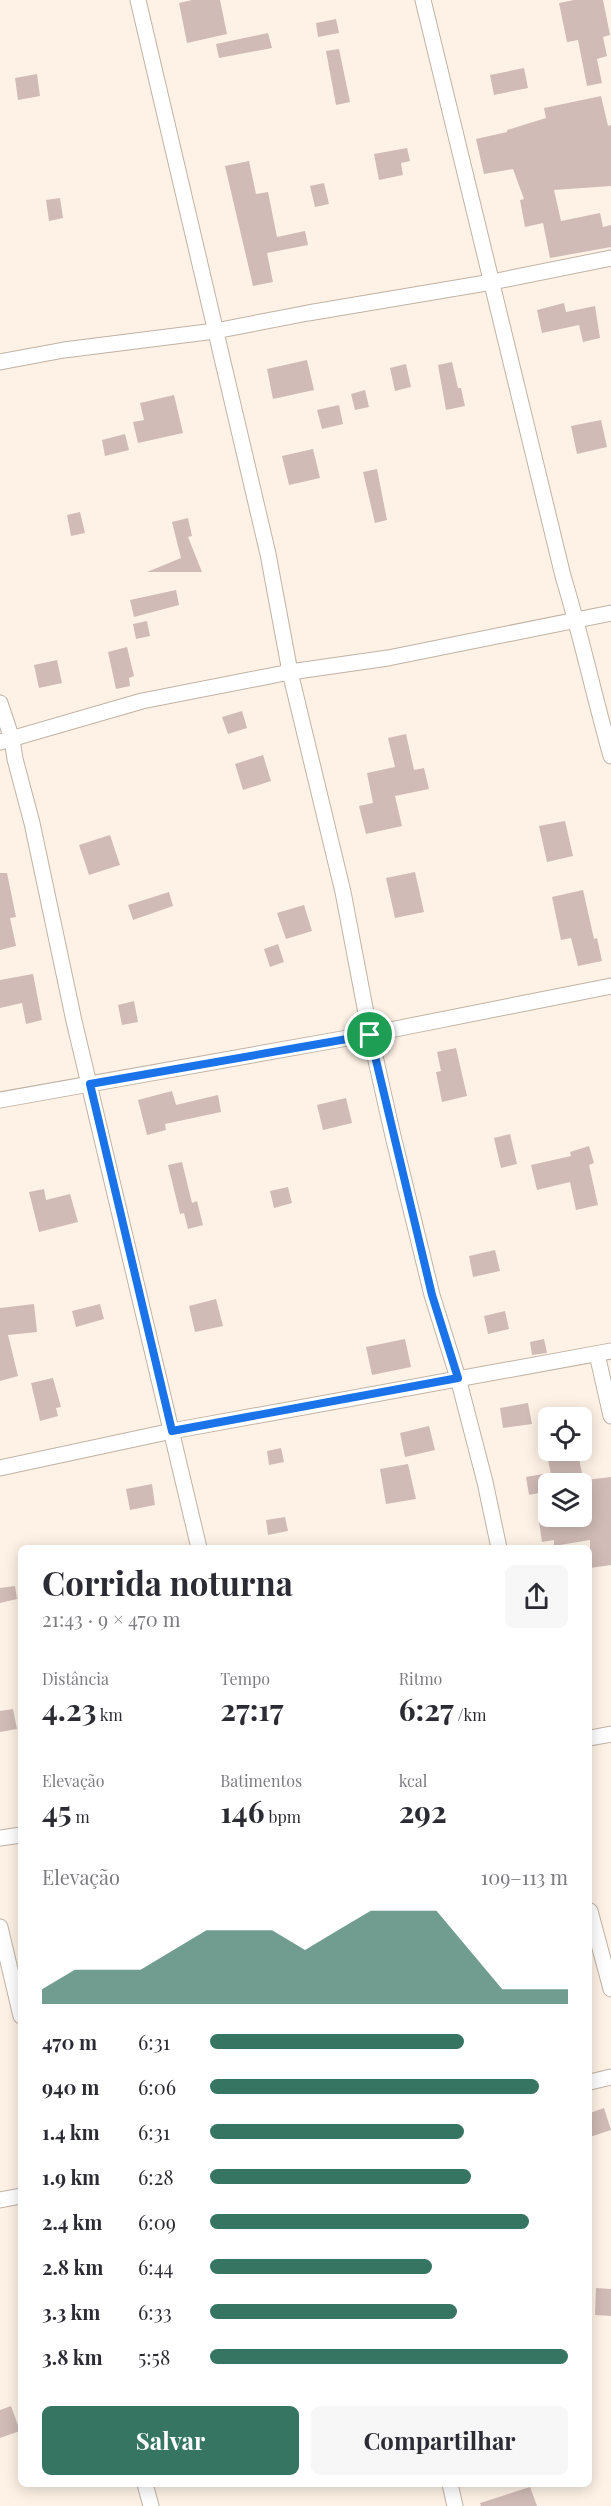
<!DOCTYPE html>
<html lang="pt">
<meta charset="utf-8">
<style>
:root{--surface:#fff;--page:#f7f7f7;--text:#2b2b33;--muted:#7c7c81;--accent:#367562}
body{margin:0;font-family:"Playfair Display",serif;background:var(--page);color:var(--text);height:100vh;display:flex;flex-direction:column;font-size:22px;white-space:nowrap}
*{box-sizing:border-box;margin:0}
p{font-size:20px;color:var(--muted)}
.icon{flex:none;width:33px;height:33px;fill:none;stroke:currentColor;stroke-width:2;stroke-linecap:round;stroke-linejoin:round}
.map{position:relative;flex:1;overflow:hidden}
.sheet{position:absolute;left:18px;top:1545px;width:574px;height:942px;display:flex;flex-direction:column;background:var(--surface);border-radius:9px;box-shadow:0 3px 15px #0003}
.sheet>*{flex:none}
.buttons{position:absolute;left:538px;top:1407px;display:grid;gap:12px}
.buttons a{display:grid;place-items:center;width:54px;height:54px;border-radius:9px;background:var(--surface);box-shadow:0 3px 15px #0003;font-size:30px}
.pin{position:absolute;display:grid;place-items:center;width:51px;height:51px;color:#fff;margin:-26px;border:3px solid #fff;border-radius:50%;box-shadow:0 2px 6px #0007}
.round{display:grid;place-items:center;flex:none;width:63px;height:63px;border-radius:9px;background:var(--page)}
.head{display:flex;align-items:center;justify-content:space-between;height:102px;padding:0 24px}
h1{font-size:33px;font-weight:700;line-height:45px}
.figures{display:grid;grid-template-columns:repeat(3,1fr);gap:9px;height:102px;padding:6px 24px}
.figures div{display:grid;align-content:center}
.figures b{font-size:30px;font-weight:700}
.figures small{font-size:16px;font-weight:400}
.figures p{font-size:16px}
.chart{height:168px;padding:12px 24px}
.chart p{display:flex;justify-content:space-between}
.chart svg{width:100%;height:108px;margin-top:6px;fill:var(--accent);opacity:.7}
.primary-button{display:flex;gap:12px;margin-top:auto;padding:12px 24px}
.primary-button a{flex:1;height:69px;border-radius:9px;background:var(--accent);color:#fff;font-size:24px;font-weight:700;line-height:69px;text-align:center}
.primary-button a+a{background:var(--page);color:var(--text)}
ul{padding:0 24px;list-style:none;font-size:20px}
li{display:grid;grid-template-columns:96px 72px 1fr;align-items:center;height:45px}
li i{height:15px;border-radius:8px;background:var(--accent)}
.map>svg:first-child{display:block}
.building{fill:#d0bbb6}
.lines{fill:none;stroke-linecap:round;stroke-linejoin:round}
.minor-casing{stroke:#c0b2a4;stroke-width:17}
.minor{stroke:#fff;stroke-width:15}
.route-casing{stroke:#fff;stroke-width:12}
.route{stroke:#1a73e8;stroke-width:8}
</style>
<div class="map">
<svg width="611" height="2506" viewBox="0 0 611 2506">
<rect width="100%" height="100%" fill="#fef2e6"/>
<g class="building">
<path d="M192,0H220L227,34L187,43L179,3Z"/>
<path d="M574,0H603L610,35L603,37L607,56L597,59L602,83L587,86L578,40L567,42L559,3Z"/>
<path d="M336,19L339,33L318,37L316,23Z"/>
<path d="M268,33L272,48L219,58L216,44Z"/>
<path d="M339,49L350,102L336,105L326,51Z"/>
<path d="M524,68L528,88L494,95L490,75Z"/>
<path d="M37,74L40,96L18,100L15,78Z"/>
<path d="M601,96L608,126L611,125V186L554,190L561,221L600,213L603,227L611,225V247L550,258L543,223L525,227L520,200L524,199L513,169L484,174L476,139L507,132V130L546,118L544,108Z"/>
<path d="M407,148L410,161L401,163L403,175L379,180L374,154Z"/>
<path d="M249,161L256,194L268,192L277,237L305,231L308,245L267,253L273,282L253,286L225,166Z"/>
<path d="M324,183L329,204L315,207L310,186Z"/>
<path d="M60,198L63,218L49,221L46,200Z"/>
<path d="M564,303L566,312L595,306L600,338L583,342L579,325L542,333L537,310Z"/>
<path d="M307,360L314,390L273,399L267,369Z"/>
<path d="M452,362L458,388H461L465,406L446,410L438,365Z"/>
<path d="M406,364L411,387L395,391L390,368Z"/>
<path d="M365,390L369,407L355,410L351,394Z"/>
<path d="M174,395L183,433L138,443L133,422L144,420L140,403Z"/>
<path d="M339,405L343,424L322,429L317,410Z"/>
<path d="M601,420L607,447L577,454L571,426Z"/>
<path d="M125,434L129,450L105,456L102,440Z"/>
<path d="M313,449L320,478L289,485L282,456Z"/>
<path d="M377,469L387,520L375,523L363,472Z"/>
<path d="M80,512L85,533L71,536L67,515Z"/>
<path d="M188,518L192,536L188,537L202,572H147L181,558L172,522Z"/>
<path d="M176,590L179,605L134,617L130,600Z"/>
<path d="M147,621L150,636L136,639L133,624Z"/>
<path d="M127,647L134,676L129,678L130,686L116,689L108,652Z"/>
<path d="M57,660L62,683L39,688L34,665Z"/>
<path d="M242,711L247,728L228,734L222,717Z"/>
<path d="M406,734L414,770L424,768L429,789L395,796L402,826L366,834L359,806L373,803L367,773L395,767L388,738Z"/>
<path d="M263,755L271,781L243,790L235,764Z"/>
<path d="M565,821L573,856L547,862L539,826Z"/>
<path d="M110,835L120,865L89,875L79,845Z"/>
<path d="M415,872L424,912L395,918L386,878Z"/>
<path d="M0,873H7L16,917L10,918L16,946L0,950Z"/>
<path d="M583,890L594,939L597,938L602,961L578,966L571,938L561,940L552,897Z"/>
<path d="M169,892L173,906L133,920L128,905Z"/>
<path d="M304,905L312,931L286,939L277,913Z"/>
<path d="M278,944L284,962L270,967L264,949Z"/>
<path d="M33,974L42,1020L26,1024L22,1003L0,1008V980Z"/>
<path d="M134,1001L138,1022L122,1025L118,1005Z"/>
<path d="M456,1048L467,1096L442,1102L436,1072L441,1071L437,1052Z"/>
<path d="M172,1091L176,1105L218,1095L221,1112L165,1124L166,1130L147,1135L138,1100Z"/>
<path d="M346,1098L352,1123L323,1130L317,1105Z"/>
<path d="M510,1134L517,1164L501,1168L494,1138Z"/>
<path d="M589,1146L594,1163L589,1165L598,1205L576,1210L570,1182L537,1190L531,1165L571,1156L570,1152Z"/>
<path d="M182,1162L192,1203L197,1201L203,1225L188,1229L184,1213L180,1214L168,1165Z"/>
<path d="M288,1187L292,1203L274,1208L270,1191Z"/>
<path d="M44,1189L46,1200L70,1194L78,1222L39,1232L29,1192Z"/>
<path d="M495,1250L500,1271L473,1277L469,1256Z"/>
<path d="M216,1299L223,1326L195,1332L189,1306Z"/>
<path d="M34,1304L37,1332L8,1335L18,1376L0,1381V1308Z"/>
<path d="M100,1304L104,1319L76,1327L72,1311Z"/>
<path d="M505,1311L509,1329L488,1334L484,1316Z"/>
<path d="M405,1339L411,1367L372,1375L366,1347Z"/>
<path d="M544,1339L547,1353L532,1355L530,1342Z"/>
<path d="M53,1378L61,1407L56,1408L58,1416L40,1421L31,1383Z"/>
<path d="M528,1403L532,1424L503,1428L500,1408Z"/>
<path d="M429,1426L435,1450L405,1457L400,1433Z"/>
<path d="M281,1448L284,1462L269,1465L267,1451Z"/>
<path d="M578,1453L584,1484H553L548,1460Z"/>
<path d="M408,1464L416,1499L386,1504L380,1469Z"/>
<path d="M549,1473V1491L529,1495L526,1477Z"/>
<path d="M611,1477V1565L590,1568V1540L554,1546V1540L542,1542L539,1521L582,1516V1514L590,1513L586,1480Z"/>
<path d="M152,1484L155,1505L130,1510L126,1489Z"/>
<path d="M285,1517L288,1531L268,1535L266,1520Z"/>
<path d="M15,1586L17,1599L0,1603V1588Z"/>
<path d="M13,1709L17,1729L0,1732V1711Z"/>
<path d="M604,2108L611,2130L590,2137V2113Z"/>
<path d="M596,2288L611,2289V2316L595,2315Z"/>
<path d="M11,2406L20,2431L0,2438V2410Z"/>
<path d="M530,2487L537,2506H481L480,2503Z"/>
</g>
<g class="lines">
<defs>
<g id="minor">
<path d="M138,0L268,554L290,672L343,892L370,1034L393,1136L432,1295L458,1378L485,1482L499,1548"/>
<path d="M423,0L563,576C581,635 594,696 611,756"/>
<path d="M0,362L64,350L215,331L308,313L492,282L611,258"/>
<path d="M0,703L12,739L15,759L32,823L74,1021L199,1548"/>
<path d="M0,742L142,701L290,672L388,658L611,613"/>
<path d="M0,1100L370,1034L611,986"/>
<path d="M597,1354L611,1416"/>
<path d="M0,1468L172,1431L611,1351"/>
<path d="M590,1738L611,1734"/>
<path d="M0,1838L21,1835"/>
<path d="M590,1911L611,1989"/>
<path d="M0,1927L21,2016"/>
<path d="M590,2082L611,2077"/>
<path d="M0,2200L21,2196"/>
<path d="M145,2484L151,2506"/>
<path d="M450,2484L455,2506"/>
</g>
</defs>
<use href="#minor" class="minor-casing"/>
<use href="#minor" class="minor"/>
</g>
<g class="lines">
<defs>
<path id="route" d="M370,1035L432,1295L458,1378L172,1431L90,1084Z"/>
</defs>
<use href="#route" class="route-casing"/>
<use href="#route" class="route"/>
</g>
</svg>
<div class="buttons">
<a><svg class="icon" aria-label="locate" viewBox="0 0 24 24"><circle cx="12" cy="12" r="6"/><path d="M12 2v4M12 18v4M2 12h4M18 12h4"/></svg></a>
<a><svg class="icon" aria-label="layers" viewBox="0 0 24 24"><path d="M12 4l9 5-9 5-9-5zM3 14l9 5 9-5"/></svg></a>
</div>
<div class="pin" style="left:370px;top:1035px;background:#1e9e55"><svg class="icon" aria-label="arrive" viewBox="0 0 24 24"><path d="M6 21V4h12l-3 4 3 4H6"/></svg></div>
<section class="sheet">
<div class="head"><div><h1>Corrida noturna</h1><p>21:43 · 9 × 470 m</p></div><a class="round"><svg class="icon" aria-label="share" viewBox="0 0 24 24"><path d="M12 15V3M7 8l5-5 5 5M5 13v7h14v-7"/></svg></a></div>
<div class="figures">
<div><p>Distância</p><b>4.23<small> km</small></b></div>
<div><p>Tempo</p><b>27:17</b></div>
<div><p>Ritmo</p><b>6:27<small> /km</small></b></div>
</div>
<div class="figures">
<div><p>Elevação</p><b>45<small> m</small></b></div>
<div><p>Batimentos</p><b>146<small> bpm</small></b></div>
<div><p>kcal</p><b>292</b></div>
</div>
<div class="chart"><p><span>Elevação</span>109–113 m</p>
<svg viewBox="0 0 160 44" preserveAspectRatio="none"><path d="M0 44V38L10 30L20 30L30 30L40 22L50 14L60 14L70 14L80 22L90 14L100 6L110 6L120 6L130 22L140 38L150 38L160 38V44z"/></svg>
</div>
<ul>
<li><b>470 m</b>6:31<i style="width:71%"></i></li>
<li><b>940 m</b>6:06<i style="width:92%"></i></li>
<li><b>1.4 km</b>6:31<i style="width:71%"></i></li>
<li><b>1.9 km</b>6:28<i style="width:73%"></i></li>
<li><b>2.4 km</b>6:09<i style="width:89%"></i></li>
<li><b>2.8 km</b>6:44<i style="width:62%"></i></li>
<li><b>3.3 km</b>6:33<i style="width:69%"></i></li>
<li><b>3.8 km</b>5:58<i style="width:100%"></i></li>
</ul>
<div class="primary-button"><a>Salvar</a><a>Compartilhar</a></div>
</section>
</div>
